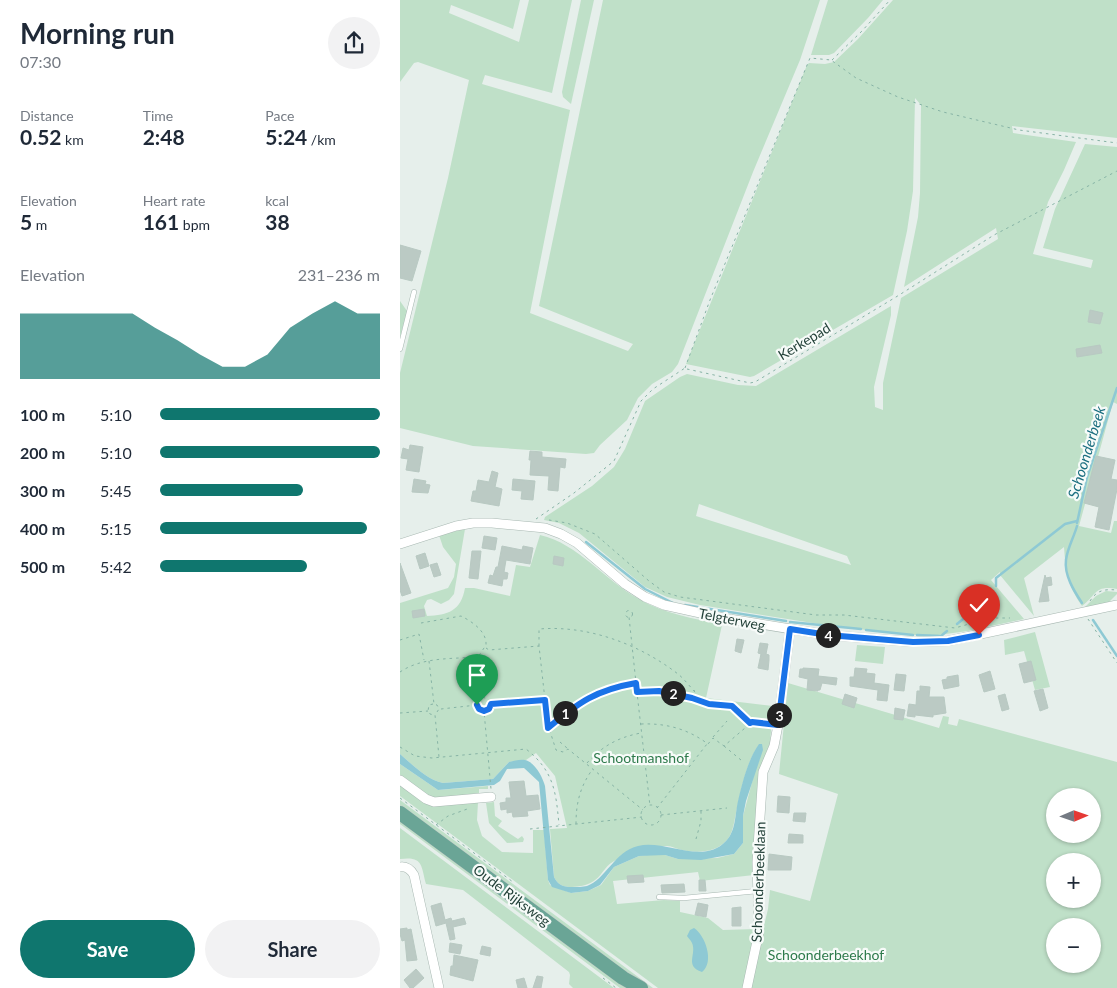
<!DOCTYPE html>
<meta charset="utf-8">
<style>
:root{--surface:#fff;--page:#f2f2f3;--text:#1f2937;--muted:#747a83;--accent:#0f766e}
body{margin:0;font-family:Lato,sans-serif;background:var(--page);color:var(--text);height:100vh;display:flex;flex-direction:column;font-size:19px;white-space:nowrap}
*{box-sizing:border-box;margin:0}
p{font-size:16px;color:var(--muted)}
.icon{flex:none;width:28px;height:28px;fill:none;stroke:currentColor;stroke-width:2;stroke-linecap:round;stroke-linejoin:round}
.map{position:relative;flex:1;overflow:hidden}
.panel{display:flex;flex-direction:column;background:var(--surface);width:400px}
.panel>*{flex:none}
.needle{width:32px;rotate:88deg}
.fabs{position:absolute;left:646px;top:788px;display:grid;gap:10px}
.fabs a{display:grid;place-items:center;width:55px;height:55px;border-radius:50%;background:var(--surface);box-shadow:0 1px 4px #0004;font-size:25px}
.pin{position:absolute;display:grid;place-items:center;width:42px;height:42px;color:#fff;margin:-51px -21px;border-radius:50% 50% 50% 0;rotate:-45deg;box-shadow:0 0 5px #0007}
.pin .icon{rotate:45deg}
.km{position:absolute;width:25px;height:25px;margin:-12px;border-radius:50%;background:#222;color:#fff;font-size:14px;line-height:25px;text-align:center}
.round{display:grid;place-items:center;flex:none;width:52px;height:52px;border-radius:26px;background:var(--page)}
.headline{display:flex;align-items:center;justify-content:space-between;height:85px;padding:0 20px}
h1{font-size:28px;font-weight:700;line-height:38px}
.metrics{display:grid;grid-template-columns:repeat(3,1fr);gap:8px;height:85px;padding:5px 20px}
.metrics div{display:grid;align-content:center}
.metrics b{font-size:21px;font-weight:700}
.metrics small{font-size:14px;font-weight:400}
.metrics p{font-size:14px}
.chart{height:140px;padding:10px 20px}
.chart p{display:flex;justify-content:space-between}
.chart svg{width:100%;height:90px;margin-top:5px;fill:var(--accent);opacity:.7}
.cta{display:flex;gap:10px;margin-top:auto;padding:10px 20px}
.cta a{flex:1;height:58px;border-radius:30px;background:var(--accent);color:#fff;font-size:20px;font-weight:700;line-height:58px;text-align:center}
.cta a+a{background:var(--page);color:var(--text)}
ul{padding:0 20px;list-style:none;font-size:16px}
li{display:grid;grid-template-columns:80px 60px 1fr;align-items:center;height:38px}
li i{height:12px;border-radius:6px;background:var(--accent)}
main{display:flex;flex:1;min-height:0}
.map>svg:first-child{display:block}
.green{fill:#bfe0c8;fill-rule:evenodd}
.water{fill:#8ec9d4}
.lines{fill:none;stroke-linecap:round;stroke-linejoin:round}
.stream{stroke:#8ec9d4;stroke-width:2.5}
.building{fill:#bbcac4;stroke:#b8c9c2}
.lane-casing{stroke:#a8b8b2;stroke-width:5.5}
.street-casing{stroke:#a8b8b2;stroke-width:10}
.primary-casing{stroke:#c2cac8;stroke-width:15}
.path{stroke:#86b3a5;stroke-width:1;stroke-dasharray:2.5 4;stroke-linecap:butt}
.lane{stroke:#fff;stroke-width:4.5}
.street{stroke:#fff;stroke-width:9}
.primary{stroke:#6aa596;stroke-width:14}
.route-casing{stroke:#fff;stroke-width:10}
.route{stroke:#1a73e8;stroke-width:6}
.labels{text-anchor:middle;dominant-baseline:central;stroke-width:4.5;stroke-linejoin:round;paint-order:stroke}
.street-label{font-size:14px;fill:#24423a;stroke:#f7fbf9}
.park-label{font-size:14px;fill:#2d7a4b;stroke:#f7fbf9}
.water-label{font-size:15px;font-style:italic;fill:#1c6f80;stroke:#f7fbf9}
</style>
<main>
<section class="panel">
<div class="headline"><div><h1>Morning run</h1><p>07:30</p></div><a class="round"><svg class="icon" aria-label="share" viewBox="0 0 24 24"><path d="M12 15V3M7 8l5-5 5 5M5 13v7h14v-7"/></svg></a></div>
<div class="metrics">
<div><p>Distance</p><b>0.52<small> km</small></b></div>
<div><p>Time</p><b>2:48</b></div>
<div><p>Pace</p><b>5:24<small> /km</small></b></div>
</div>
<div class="metrics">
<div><p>Elevation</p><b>5<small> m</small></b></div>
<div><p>Heart rate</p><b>161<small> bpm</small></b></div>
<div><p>kcal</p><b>38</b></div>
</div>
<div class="chart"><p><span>Elevation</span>231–236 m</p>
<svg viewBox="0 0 160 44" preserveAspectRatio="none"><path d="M0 44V12L10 12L20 12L30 12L40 12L50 12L60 19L70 25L80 32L90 38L100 38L110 32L120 19L130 12L140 6L150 12L160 12V44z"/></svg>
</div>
<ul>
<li><b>100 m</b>5:10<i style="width:100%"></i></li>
<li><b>200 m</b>5:10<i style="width:100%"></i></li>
<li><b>300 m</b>5:45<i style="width:65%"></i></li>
<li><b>400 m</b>5:15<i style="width:94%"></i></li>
<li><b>500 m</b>5:42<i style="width:67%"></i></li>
</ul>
<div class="cta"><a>Save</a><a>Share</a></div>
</section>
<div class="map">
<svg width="717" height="988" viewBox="0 0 717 988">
<rect width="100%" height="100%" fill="#e6efeb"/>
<g class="green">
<path d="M0,0H120L113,29L51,5L49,13L119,42L129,0H172L152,93L85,75L82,84L170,110L130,313L228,351L233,344L139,306L203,0H420L400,60L353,172L278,364L272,372L252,384L238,398L227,420L200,445L194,453L186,454L73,446L0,428V373L48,178L69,80L18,62L14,63L0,82Z"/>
<path d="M181,0H194L171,104L163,97L162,92Z"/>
<path d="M428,0H483L468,18L434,53L429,55H411Z"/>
<path d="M493,0H717V138L612,126L613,133L676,142L664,170L648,202L633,254L691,268L693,260L643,248L655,209L685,144L717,147V404L713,402L679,526L711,533L714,521H717V589C694,585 697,595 682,606C667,584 666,573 664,547L624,578L634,616L600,575V572L591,580L624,619L568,631L538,635H515L438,627L300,605L267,597L245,587L179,533L159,523L144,520L145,517L192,486L214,467L225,449L245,401L280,377L287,374L338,385L356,386L491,306V315L474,387L475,407L483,410V383L501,298L598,239L596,228L504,287L518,217L520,193L521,105L515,98L513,191L507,231L493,295L354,376L350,377L286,364L407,65L409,63L425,64L434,62L458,39ZM299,504L447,556L451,565L296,516Z"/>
<path d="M0,301L7,311L0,337Z"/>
<path d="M65,529L54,594L49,600L41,604L31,599L27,600L24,606L27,616C48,615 61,611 65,588H74L110,596L116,565L130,567L140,535C179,544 204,580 239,599C265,614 293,618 322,625L306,698L373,706L370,743L362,768L354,875L300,881L298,872L213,881L217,904L264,900L280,901V912L308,918L323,930L356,929L344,988H258L0,796V783L25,801L78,802L77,820L82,836L102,852L133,853V830H144L148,880L150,885L171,893L188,891L201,885L214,867L239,856L255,854L265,855L278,859L317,858L334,854L343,843V816L355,771L360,758L359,745C347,760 340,793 336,813C334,822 333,834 326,841C315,853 296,853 282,850C277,849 272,846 267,846C258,846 230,856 219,859C199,865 205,886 172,887C163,887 158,885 154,877L150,829L167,828L155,776L136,753L126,760L109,762L93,779L43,783C27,780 13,765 0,754V603L48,588L54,577L56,564L43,547L39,535Z"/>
<path d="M706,591L717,592V594L708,603L681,611L696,596Z"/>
<path d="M635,632L650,687L635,690L624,651L605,655L604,640Z"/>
<path d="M457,645L485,647L483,664L455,661Z"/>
<path d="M388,683L539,728L543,716L549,717L548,724L557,726L559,719L717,762V988H349L368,909L370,890L410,901L438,794L379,774ZM655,796H692V834H655ZM655,861H692V899H655ZM655,926H692V964H655Z"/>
<path d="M0,764L38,790L88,786V789H79V793L40,798H31L0,775Z"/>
<path d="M0,800L253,988H246L0,806Z"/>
<path d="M94,802L95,816L102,821L98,826L118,839L122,836L124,839L123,842L107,843L89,823L86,803Z"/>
<path d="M0,818L81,878L94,892L120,911L137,919L228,988H220L0,824Z"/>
<path d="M0,828L214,988H173L169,984L170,975L169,972L63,890L26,884C21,865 23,856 0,859Z"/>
</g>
<g class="water">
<path d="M359,744H362L363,750L346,801L343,816V843L334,854L301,860L278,859L265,855L239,856L214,867L200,885L188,891L171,893L152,887L148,880L139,782L124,768L107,769L100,781L94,785L38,790L0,764V754C13,765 27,780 43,783L93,779L109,762C114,761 120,759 125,760C135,762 143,778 145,786L154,877C158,885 163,887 172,887C177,887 183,887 187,886C205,880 215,851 238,846C265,839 303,866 326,841C336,831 335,814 338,801C342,784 348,759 359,744Z"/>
<path d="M294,928C305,935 315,962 302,972C284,966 297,954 292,943C291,940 288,938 287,936L290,930Z"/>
</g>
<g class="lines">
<g class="stream">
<path d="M677,523L687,477L717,388"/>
<path d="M677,526C674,537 667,549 666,560C664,575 674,591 682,603"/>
<path d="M186,542L245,589L273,603"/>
<path d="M596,586V578L665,524L677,521"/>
<path d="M285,605L386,621"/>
<path d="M693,620L717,656"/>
<path d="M390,622L461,629"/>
<path d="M557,624L594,594"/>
<path d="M466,630L513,635"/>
<path d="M517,635L541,636L547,631"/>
</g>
</g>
<g class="building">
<path d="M0,245L21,251L12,281L0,278Z"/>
<path d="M690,310L703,313L700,324L688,322Z"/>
<path d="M700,345L702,353L677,357L676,349Z"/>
<path d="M10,445L23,447L19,472L6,470L8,459L1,458L3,448L9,450Z"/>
<path d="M130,451L142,452V457L166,459L165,468L160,467L158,491L148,490L149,476L130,475L131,460H129Z"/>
<path d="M696,456L715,460L711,479L717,480V489L709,530L695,527L699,507L684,503Z"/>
<path d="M92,471L98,473L95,487L102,489L99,506L71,501L73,491H76L78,480L89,482Z"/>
<path d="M14,479L26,481L25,484L30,485L28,493L12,492Z"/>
<path d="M113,479L135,481L133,500L121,499L122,491L112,490Z"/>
<path d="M84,536L97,538L95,550L82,548Z"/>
<path d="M102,546L122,550L123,546L133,548L130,564L106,560L104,572L108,573L107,579H103L102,586L88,583L90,575L93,576L96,567H98Z"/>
<path d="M72,551H81L78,579L69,578Z"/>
<path d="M25,553L29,566L20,569L16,556Z"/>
<path d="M154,556L164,558L163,566L153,564Z"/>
<path d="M0,563L11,593L2,596L0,590Z"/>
<path d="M37,563L41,575L34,577L30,565Z"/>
<path d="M645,575L646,578L651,577L652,585L647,586L649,601L639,602Z"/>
<path d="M24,609L25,616L13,618L12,611Z"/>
<path d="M337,639L344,640L341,653L335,651Z"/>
<path d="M360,643L368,644L366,654L369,655V660L368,670L358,668L361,654L358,653Z"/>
<path d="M631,661L636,680L624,683L619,664Z"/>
<path d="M403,668L419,669L418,676L437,678L436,685L422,683L420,690H418V691L407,690L408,679L399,677L400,669H403Z"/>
<path d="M455,668L467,669L466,673L475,674L474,683L489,685L487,701L477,700L478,690L450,686V677H454Z"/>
<path d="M590,671L595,689L584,692L579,675Z"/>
<path d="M496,674L506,675L504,691L494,690Z"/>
<path d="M558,675L559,686L544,689L542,680L547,679V677Z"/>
<path d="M520,686L530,687L529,697H544L546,713L533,715V717L515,715V717L507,716L509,704L516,705L517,691H520Z"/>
<path d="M643,689L648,708L640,711L634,691Z"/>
<path d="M445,694L457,698L454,708L442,704Z"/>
<path d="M605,694L609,709L602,711L598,696Z"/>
<path d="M495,708L505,710L503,720L494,719Z"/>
<path d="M124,781L126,796L138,795L140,809L127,811L128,816L113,817L112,812L107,813V809L101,810L100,803L106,802V798H111L109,782Z"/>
<path d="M378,796L390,797L389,813L377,812Z"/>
<path d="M394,813H406L405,822L393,821Z"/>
<path d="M389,834L403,835V843H388Z"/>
<path d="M369,854L392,857L391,870H368Z"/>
<path d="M243,875L244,882L228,883L227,876Z"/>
<path d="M299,880H305L306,891H299Z"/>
<path d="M284,884L285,892L262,893L261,885Z"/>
<path d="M41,903L45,920L51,918L52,921L64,918L66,924L53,927L55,939L50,940L46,923L36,926L31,906Z"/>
<path d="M298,903L308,905L306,917L295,915Z"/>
<path d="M341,907V926H332V908Z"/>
<path d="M7,928V930L11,929L17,960L7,961L5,940L2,941L0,934V929Z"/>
<path d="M50,943L62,945L60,954L49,952Z"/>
<path d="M82,946L91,948L90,956L80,954Z"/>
<path d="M54,955L78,960L73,981L50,975L51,966H53Z"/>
<path d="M16,969L24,978L13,988H10L4,980Z"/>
<path d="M137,976L143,977L141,988H133Z"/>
<path d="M124,978L127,988H118L116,980Z"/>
</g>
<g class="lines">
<defs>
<g id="lane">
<path d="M0,349L14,292"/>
<path d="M259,897L284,898L357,891"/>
</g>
<g id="street">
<path d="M0,544L56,526L73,523H92L145,528L161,534L177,543L225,584L245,597L264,605L323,618L428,635L513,642L548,641L717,605"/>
<path d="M0,780L26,799L34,802L91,797"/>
<path d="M0,867C7,866 11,870 14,875L39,988"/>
<path d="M347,988L359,932L357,862L363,772L374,746L378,725L390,629"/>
</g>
<path id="primary" d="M0,813L223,978L241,988"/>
</defs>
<use href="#lane" class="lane-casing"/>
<use href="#street" class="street-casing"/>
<use href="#primary" class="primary-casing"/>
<g class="path">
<path d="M432,60L462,31L490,0"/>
<path d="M285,368L310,300L410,58L431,60L456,78L498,97L543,112L619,130L717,143"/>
<path d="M287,369L350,383L355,382L496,297L594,235L717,171"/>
<path d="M136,519L174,493L214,461L241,401L253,389L285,368"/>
<path d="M149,520L167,523L195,534L249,581L264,592L280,597L416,615H444L555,628L590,618H610"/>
<path d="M690,601C697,590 704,589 717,590"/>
<circle cx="229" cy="614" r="3.5"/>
<path d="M688,619L717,663"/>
<path d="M21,623L61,616C73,622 87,632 86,645L78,657L82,697L88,699L91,703L89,709L84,711L91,789"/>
<path d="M0,640L19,634L24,660"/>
<path d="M139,646V629C188,625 239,644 278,674C286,680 301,701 307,704C312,706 318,705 322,705C335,705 342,715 350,723"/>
<path d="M86,648L89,650L139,646L145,700"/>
<path d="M29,661L34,704L37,705L39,709L35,715L39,757"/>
<path d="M0,672C22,657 51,659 77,657"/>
<path d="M236,684L250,806"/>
<path d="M238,692C261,689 283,695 305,702"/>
<path d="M81,697C77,701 76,705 79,709L83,711"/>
<path d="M292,697L295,693L294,690"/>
<path d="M91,703L145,700L149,728L156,750L163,752L168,749L243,810"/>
<path d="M33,704L29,705L28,711L30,714L34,715"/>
<path d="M41,709L77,705"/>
<path d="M0,713L28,711"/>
<path d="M241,724C266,723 288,729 308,744L313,738L324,746L352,722L370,724"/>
<path d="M149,727C180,701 195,690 236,683L229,617"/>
<path d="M313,737L327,721"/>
<path d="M160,742L167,748"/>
<path d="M324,746L341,760"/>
<path d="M0,747L15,756L32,758L126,749C154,771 156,792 159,825"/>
<path d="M187,763C202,746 219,737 241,733"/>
<path d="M0,798L113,882"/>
<circle cx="251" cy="815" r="10"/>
<path d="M257,808L307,744"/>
<path d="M261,815L327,808"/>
<path d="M176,824C176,803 180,787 192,770"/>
<path d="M36,825L48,816L70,808"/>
<path d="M130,829L242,817"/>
<path d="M296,839L301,821V811"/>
<path d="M203,978L216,988"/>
</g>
<use href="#lane" class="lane"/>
<use href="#street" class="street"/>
<use href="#primary" class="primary"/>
</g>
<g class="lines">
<defs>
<path id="route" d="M77,705L79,709L84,711L89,709L91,704L145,700L148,728C179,702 196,690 236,683L237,692L259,691L292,698L309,704L332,706L350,723L352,722L378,725L390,629L428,635L513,642L548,641L579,635"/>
</defs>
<use href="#route" class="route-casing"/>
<use href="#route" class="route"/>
</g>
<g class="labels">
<g class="street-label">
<text transform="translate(404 341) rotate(-31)">Kerkepad</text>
<text transform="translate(332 619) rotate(11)">Telgterweg</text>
<text transform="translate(358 882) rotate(-88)">Schoonderbeeklaan</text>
<text transform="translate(112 895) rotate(37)">Oude Rijksweg</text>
</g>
<g class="park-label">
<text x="241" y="757">Schootmanshof</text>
<text x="426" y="954">Schoonderbeekhof</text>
</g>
<g class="water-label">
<text transform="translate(686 452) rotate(-73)">Schoonderbeek</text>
</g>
</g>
</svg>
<div class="fabs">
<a><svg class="needle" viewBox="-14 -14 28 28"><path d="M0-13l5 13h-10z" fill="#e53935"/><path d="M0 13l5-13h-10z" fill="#747a83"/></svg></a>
<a>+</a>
<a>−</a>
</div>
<div class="pin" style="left:77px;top:705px;background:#1e9e55"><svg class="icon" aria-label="arrive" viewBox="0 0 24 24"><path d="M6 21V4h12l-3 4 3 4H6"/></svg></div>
<div class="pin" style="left:579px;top:635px;background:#d93025"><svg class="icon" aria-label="check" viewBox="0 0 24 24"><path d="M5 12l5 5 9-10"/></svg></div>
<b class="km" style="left:165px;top:713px">1</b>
<b class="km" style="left:273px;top:693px">2</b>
<b class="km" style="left:379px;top:715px">3</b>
<b class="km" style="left:428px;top:635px">4</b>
</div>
</main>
